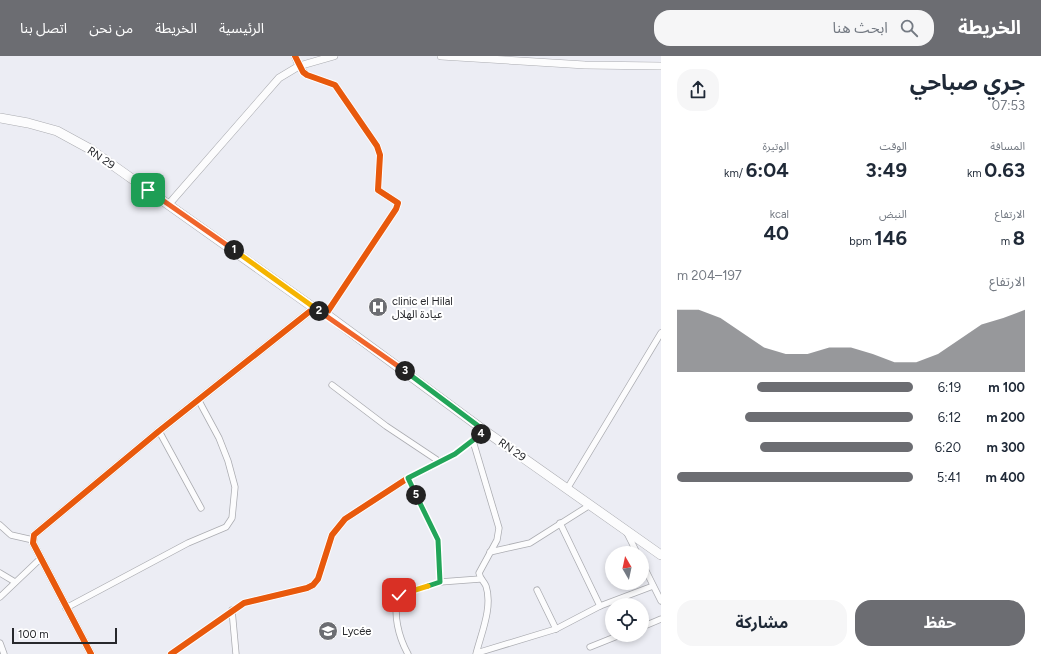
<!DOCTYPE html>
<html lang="ar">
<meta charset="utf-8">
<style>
:root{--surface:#fff;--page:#f6f6f7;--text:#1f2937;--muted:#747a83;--accent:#6c6d72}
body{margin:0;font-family:Figtree,"Noto Sans Arabic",sans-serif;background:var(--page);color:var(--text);direction:rtl;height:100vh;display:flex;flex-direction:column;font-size:15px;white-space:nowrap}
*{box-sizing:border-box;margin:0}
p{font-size:13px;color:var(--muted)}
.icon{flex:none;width:22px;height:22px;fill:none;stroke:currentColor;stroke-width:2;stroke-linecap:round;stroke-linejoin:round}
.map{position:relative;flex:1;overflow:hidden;direction:ltr}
.drawer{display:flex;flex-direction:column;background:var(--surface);width:380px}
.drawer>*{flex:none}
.needle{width:26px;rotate:351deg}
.fabs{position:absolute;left:605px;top:490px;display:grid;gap:8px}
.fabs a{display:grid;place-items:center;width:44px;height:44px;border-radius:50%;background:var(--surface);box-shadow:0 2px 6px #0003;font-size:20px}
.scale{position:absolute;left:12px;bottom:10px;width:105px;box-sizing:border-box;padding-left:4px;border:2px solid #27282c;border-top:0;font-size:11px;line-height:14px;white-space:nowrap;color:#27282c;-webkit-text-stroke:3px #fff;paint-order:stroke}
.pin{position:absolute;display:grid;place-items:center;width:34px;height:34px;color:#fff;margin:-17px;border-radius:8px;box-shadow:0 2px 6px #0006}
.km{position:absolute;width:20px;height:20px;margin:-10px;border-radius:50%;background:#222;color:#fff;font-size:11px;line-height:20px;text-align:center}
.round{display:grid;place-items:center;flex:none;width:42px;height:42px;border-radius:16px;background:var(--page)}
.summary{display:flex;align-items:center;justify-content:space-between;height:68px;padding:0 16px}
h1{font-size:22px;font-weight:700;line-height:30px}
.figures{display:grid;grid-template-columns:repeat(3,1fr);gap:6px;height:68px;padding:4px 16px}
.figures div{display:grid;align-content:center}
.figures b{font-size:20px;font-weight:700}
.figures small{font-size:11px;font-weight:400}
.figures p{font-size:11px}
.chart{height:112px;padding:8px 16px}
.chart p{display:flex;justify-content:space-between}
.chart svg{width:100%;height:72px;margin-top:4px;fill:var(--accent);opacity:.7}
.button{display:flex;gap:8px;margin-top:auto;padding:8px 16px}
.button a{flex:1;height:46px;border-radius:16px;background:var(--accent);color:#fff;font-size:16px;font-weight:700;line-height:46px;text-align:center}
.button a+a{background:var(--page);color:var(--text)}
ul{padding:0 16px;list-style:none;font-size:13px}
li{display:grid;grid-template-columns:64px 48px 1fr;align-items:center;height:30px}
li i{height:10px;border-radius:5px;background:var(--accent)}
header{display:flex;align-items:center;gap:24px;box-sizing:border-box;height:56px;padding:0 20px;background:var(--accent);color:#fff}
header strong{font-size:19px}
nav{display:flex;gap:22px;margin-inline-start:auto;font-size:14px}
.search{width:280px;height:36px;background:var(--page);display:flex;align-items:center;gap:10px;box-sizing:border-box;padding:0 14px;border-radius:16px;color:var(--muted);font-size:15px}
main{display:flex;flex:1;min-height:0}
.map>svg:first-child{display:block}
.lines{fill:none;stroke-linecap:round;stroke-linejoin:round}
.minor-casing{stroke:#abacb1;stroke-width:7}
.tertiary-casing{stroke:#abacb1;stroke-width:8}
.primary-casing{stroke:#abacb1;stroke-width:10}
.minor{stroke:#fcfcfd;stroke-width:5.5}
.tertiary{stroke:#fcfcfd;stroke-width:7}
.primary{stroke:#fcfcfd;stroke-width:9}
.cycleway-casing{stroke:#fff;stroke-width:8}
.cycleway{stroke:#e8590c;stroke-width:6}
.split-1-casing{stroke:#fff;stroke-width:8}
.split-2-casing{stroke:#fff;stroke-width:8}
.split-3-casing{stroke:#fff;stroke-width:8}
.split-4-casing{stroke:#fff;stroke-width:8}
.split-5-casing{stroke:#fff;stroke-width:8}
.split-6-casing{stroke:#fff;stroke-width:8}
.split-7-casing{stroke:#fff;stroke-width:8}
.split-1{stroke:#f0652b;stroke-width:5}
.split-2{stroke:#f5b400;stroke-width:5}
.split-3{stroke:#f0652b;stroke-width:5}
.split-4{stroke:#22a559;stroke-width:5}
.split-5{stroke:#22a559;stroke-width:5}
.split-6{stroke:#22a559;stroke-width:5}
.split-7{stroke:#f5b400;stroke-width:5}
.labels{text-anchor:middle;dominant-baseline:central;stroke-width:4;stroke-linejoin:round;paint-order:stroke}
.street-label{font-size:11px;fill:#27282c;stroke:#fff}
.poi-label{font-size:11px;fill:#27282c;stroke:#fff;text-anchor:start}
</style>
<header>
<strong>الخريطة</strong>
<div class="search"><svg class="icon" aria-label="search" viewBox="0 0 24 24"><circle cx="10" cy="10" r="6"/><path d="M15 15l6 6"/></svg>ابحث هنا</div>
<nav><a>الرئيسية</a><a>الخريطة</a><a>من نحن</a><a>اتصل بنا</a></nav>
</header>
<main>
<section class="drawer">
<div class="summary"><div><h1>جري صباحي</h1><p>07:53</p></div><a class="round"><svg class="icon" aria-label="share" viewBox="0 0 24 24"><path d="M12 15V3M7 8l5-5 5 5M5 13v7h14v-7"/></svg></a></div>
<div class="figures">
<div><p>المسافة</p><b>0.63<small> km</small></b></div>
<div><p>الوقت</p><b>3:49</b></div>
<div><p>الوتيرة</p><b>6:04<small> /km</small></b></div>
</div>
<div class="figures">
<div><p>الارتفاع</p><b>8<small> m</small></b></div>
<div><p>النبض</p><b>146<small> bpm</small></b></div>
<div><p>kcal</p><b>40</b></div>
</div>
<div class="chart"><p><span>الارتفاع</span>197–204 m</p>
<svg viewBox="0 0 160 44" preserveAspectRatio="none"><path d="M0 44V6L10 6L20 11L30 20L40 29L50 33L60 33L70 29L80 29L90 33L100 38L110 38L120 33L130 24L140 15L150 11L160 6V44z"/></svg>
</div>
<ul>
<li><b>100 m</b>6:19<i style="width:66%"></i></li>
<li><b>200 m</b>6:12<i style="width:71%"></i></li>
<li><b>300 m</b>6:20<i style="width:65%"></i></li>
<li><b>400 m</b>5:41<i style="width:100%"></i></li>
</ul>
<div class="button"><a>حفظ</a><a>مشاركة</a></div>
</section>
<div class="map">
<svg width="661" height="598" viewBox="0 0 661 598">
<rect width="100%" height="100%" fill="#ecedf4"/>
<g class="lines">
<defs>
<g id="minor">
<path d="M299,10L307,19L335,29L377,90L380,99L378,134L398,147L396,153L326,258"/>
<path d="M332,329L386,370L440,406"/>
<path d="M159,375L201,452"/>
<path d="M473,385L499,472L497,484L479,517C480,523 484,525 486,530C493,551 481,578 476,598"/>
<path d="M408,422L438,484L440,526"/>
<path d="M567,433L661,277"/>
<path d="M560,467L600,550"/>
<path d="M0,469L11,479L33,484"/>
<path d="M626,475L637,497"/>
<path d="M490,496L530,487L590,449"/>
<path d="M642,507L661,545"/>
<path d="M0,517L15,526"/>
<path d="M537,534L556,573"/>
<path d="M0,541L40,503"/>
<path d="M66,552L188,487L226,471L232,462L235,431L228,405L219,382L199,345"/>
<path d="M232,554L236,598"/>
<path d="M642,571L661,563"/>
<path d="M0,587L4,598"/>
<path d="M590,591L620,579"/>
<path d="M477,597L556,573L600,550L653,530"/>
<path d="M171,598L244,547L307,532L313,529L318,523L332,479L345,463L408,422L455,398L485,375"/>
<path d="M408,598C399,582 392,557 399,539L440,526L480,523"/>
</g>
<g id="tertiary">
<path d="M295,0L299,10"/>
<path d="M441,0L585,9L661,10"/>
<path d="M169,148L279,22L299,10L334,0"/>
<path d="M91,598L33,487L34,479L159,375L314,252"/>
</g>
<path id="primary" d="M0,62L28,67L57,75L90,93L314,252L326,258L485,375L661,499"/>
</defs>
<use href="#minor" class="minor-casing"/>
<use href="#tertiary" class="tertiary-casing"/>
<use href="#primary" class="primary-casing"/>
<use href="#minor" class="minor"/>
<use href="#tertiary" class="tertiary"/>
<use href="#primary" class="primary"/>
<defs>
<g id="cycleway">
<path d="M295,0L303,16L307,19L335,29L377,90L380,99L378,134L398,147L396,153L326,258"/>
<path d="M91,598L33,487L34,479L159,375L314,252"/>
<path d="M171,598L244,547L307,532L313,529L318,523L332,479L345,463L408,422L455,398L485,375"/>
</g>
</defs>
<use href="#cycleway" class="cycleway-casing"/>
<use href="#cycleway" class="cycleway"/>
</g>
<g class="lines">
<defs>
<path id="split-1" d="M148,134L234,194"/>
<path id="split-2" d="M234,194L319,255"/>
<path id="split-3" d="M319,255L405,315"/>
<path id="split-4" d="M405,315L485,375L481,378"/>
<path id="split-5" d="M416,439L408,422L455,398L481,378"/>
<path id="split-6" d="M416,439L438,484L440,526L428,530"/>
<path id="split-7" d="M399,539L428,530"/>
</defs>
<use href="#split-1" class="split-1-casing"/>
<use href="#split-2" class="split-2-casing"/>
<use href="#split-3" class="split-3-casing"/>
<use href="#split-4" class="split-4-casing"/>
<use href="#split-5" class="split-5-casing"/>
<use href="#split-6" class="split-6-casing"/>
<use href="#split-7" class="split-7-casing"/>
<use href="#split-1" class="split-1"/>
<use href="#split-2" class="split-2"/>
<use href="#split-3" class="split-3"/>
<use href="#split-4" class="split-4"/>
<use href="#split-5" class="split-5"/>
<use href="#split-6" class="split-6"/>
<use href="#split-7" class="split-7"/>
</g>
<defs>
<symbol id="hospital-disc" viewBox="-11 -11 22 22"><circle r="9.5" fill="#6c6d72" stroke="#fff"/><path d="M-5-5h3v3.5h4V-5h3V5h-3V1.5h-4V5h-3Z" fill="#fff"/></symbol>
<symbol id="school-disc" viewBox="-11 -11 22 22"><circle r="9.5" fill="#6c6d72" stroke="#fff"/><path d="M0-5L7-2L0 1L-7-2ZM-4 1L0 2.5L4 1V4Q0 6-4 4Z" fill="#fff"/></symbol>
</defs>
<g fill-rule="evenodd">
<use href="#hospital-disc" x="367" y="240" width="22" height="22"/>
<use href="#school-disc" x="317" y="564" width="22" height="22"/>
</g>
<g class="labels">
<g class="street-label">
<text transform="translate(101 102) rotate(34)">RN 29</text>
<text transform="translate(512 394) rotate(35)">RN 29</text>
</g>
<g class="poi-label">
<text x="392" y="245">clinic el Hilal<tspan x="392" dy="13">عيادة الهلال</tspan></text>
<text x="342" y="575">Lycée</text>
</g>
</g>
</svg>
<div class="fabs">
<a><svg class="needle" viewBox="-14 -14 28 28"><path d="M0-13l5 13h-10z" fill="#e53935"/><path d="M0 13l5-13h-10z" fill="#747a83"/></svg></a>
<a><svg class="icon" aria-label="locate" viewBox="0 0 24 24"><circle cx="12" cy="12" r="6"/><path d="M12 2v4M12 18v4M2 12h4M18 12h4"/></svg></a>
</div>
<div class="scale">100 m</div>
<div class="pin" style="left:148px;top:134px;background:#1e9e55"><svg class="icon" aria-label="arrive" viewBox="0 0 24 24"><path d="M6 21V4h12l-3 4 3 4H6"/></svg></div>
<div class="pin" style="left:399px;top:539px;background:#d93025"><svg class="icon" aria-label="check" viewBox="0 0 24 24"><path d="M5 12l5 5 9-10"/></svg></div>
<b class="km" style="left:234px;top:194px">1</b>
<b class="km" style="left:319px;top:255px">2</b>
<b class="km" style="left:405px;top:315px">3</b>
<b class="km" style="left:481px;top:378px">4</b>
<b class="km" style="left:416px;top:439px">5</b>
</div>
</main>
